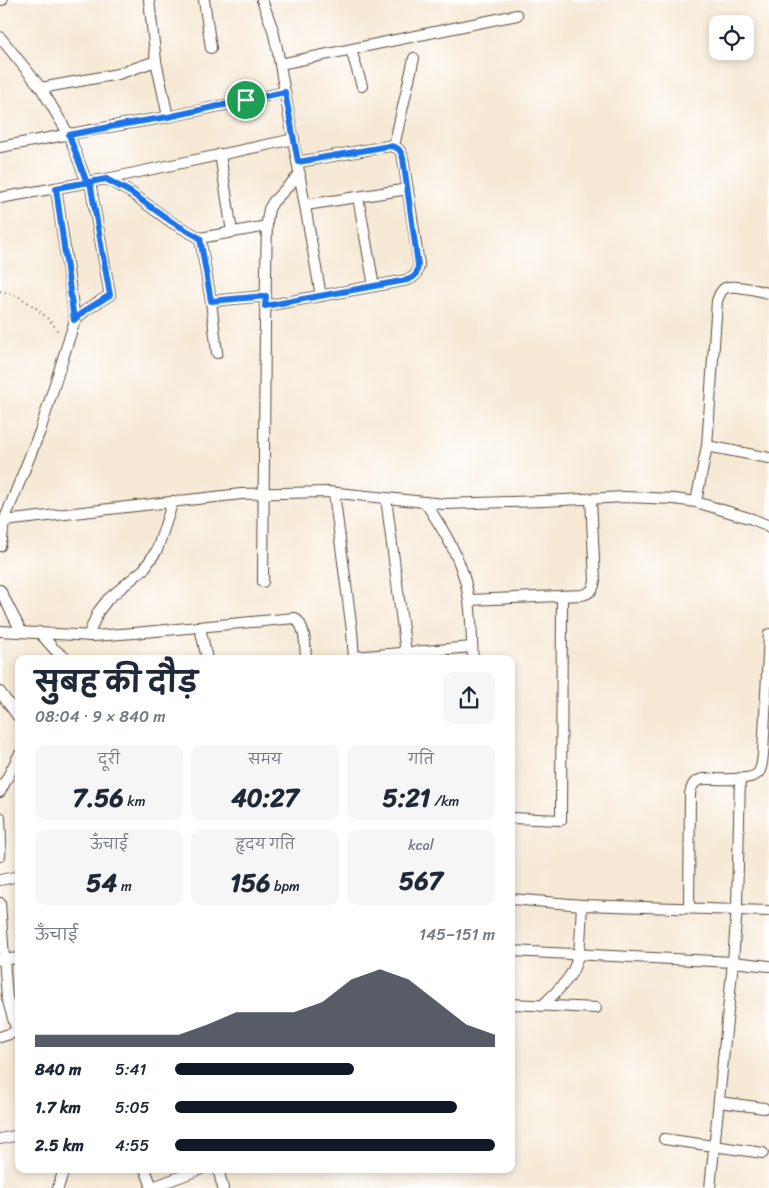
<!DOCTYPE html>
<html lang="hi">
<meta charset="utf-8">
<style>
:root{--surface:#fff;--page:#f6f6f7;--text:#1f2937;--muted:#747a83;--accent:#111827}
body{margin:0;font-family:Sriracha,"Playpen Sans Deva",sans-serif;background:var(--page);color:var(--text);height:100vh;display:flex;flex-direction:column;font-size:19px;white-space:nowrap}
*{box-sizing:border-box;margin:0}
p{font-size:16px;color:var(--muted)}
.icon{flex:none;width:28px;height:28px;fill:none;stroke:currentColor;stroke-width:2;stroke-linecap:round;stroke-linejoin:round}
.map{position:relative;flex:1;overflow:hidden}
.details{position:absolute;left:15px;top:655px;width:500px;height:518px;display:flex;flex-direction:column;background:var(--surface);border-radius:10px;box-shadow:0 2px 8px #0003}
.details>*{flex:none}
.fabs{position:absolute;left:709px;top:15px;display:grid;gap:10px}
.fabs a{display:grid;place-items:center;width:45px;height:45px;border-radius:10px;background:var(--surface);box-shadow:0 2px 8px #0003;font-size:25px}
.pin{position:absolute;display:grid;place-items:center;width:42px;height:42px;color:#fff;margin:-21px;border:2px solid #fff;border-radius:50%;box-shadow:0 1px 5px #0007}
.round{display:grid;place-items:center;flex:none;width:52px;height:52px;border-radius:10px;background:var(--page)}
.headline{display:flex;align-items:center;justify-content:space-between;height:85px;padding:0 20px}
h1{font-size:28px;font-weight:700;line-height:38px}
.figures{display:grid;grid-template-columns:repeat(3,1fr);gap:8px;height:85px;padding:5px 20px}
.figures div{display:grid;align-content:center;border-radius:10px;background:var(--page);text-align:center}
.figures b{font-size:25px;font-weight:700}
.figures small{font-size:14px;font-weight:400}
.figures p{font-size:14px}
.chart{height:140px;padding:10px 20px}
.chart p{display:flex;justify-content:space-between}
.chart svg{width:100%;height:90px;margin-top:5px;fill:var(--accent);opacity:.7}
ul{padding:0 20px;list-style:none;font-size:16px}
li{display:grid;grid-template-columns:80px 60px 1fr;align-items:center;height:38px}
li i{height:12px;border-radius:6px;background:var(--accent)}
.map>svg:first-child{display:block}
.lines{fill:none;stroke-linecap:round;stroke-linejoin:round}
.minor-casing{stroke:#574739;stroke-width:12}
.path{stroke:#574739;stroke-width:2;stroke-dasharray:1 4;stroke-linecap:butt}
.minor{stroke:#fff;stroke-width:10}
.route-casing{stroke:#fff;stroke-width:10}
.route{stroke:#1a73e8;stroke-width:6}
</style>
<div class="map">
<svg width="769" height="1188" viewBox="0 0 769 1188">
<rect width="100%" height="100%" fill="#fff"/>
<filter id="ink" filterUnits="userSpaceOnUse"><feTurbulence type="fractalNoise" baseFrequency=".02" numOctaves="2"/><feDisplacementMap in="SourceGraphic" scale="10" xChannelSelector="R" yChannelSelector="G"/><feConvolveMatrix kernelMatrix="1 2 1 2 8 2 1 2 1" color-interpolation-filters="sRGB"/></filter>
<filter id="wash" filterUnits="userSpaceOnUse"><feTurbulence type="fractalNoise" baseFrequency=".0096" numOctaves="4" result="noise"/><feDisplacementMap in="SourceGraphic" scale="20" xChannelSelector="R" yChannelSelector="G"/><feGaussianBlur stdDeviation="1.12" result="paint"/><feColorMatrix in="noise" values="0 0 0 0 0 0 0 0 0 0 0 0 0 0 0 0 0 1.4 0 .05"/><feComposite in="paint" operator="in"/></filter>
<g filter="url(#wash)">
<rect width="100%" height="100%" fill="#f6e9d5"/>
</g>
<g filter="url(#ink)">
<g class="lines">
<defs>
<g id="minor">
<path d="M0,0H2"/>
<path d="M149,0L156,61L168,117"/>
<path d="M204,0L211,48"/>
<path d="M262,0L273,30L277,48L321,296"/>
<path d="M0,37L41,88L69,135L87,183"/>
<path d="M351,50L362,86"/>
<path d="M280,64L517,15"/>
<path d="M41,88L118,74L156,61"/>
<path d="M394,146L414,58"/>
<path d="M0,147L125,124L168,117L285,92"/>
<path d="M220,154L232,232"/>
<path d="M106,179L130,192L171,222L200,238L267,226"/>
<path d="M56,188L75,320"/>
<path d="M358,197L374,286"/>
<path d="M0,198L106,179L294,139"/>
<path d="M306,205L408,189"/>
<path d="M200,238L211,301L217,353"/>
<path d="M211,301L266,296"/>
<path d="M265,306L407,280C416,277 417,274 419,265L403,158C400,149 398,147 389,146L298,162"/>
<path d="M707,446L769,458"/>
<path d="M334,493L352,631L354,659"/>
<path d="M386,498L406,653"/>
<path d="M425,502C440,525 455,548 463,574C472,601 471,631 473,659"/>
<path d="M696,502L707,446L717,301C719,296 720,291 725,288C734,284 759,291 769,293"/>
<path d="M4,521L40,431L75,320L86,310L110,295L90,182"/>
<path d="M0,546L2,539L4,521L241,494L328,492L444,504L543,501L625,497L674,499L696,502L752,519L767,525L769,528"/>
<path d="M263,582L265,325L267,221L269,209L273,202L300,174"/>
<path d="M0,590L21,631"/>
<path d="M469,600L582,595C591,593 594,589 595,580L591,499"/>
<path d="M200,627L207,659"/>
<path d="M0,631L94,636L134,633L295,618C306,627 305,645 306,659"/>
<path d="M39,632L54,649L67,659"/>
<path d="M88,636L98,612L108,599L144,569L157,550L173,501"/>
<path d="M354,657L472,647"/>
<path d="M0,692L19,718"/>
<path d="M0,792L19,755"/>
<path d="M0,817L1,842L0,856"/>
<path d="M511,818L561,820L562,596"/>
<path d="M0,880L19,876"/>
<path d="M511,899L582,905L769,911"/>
<path d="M0,903L7,998L17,1032"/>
<path d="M689,908L690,794C692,784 694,781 704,779C715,779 749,781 757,774C762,770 762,761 763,755L769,634"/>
<path d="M511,951L733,962L769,966"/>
<path d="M0,960L19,958"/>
<path d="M511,1004L596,1008"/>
<path d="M542,1006C551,997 561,988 569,977C583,957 580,928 582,905"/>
<path d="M0,1037L19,1031"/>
<path d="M719,1102L764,1108"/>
<path d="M0,1139L19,1135"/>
<path d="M664,1139L763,1153"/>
<path d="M145,1169L152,1187"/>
<path d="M218,1169L223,1188"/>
<path d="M58,1188L64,1169"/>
<path d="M150,1188L201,1169"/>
<path d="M710,1188L733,962L737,906L740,778"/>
</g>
</defs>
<use href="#minor" class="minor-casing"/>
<path class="path" d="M0,291C6,293 13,294 19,297C33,305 53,320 59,334"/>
<use href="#minor" class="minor"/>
</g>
</g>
<g class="lines" filter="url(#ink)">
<defs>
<path id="route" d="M246,100L168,117L125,124L69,135L87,183L90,182L110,295L86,310L74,320L56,188L106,179L130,192L172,222L200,238L211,301L266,296L265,306L407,280C416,277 417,274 418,265L403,158C400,149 398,147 389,146L298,162L285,92L246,100"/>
</defs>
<use href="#route" class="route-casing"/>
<use href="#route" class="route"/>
</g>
</svg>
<div class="fabs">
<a><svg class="icon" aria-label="locate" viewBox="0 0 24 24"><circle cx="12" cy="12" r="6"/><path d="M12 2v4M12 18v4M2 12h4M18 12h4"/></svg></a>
</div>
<div class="pin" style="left:246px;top:100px;background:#1e9e55"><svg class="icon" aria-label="arrive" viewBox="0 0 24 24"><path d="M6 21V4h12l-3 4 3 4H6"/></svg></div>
<section class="details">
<div class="headline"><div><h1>सुबह की दौड़</h1><p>08:04 · 9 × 840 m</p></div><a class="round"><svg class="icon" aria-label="share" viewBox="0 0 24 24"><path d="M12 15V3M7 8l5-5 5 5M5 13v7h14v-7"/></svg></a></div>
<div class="figures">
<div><p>दूरी</p><b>7.56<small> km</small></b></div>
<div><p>समय</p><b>40:27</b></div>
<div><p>गति</p><b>5:21<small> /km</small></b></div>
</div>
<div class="figures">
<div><p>ऊँचाई</p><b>54<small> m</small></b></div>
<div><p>हृदय गति</p><b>156<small> bpm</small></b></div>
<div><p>kcal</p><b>567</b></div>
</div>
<div class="chart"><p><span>ऊँचाई</span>145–151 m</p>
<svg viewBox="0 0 160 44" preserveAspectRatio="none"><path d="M0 44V38L10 38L20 38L30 38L40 38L50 38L60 33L70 27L80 27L90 27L100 22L110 11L120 6L130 11L140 22L150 33L160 38V44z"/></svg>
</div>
<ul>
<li><b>840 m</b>5:41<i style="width:56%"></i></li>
<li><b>1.7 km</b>5:05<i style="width:88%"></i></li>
<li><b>2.5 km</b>4:55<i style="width:100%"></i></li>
</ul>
</section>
</div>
